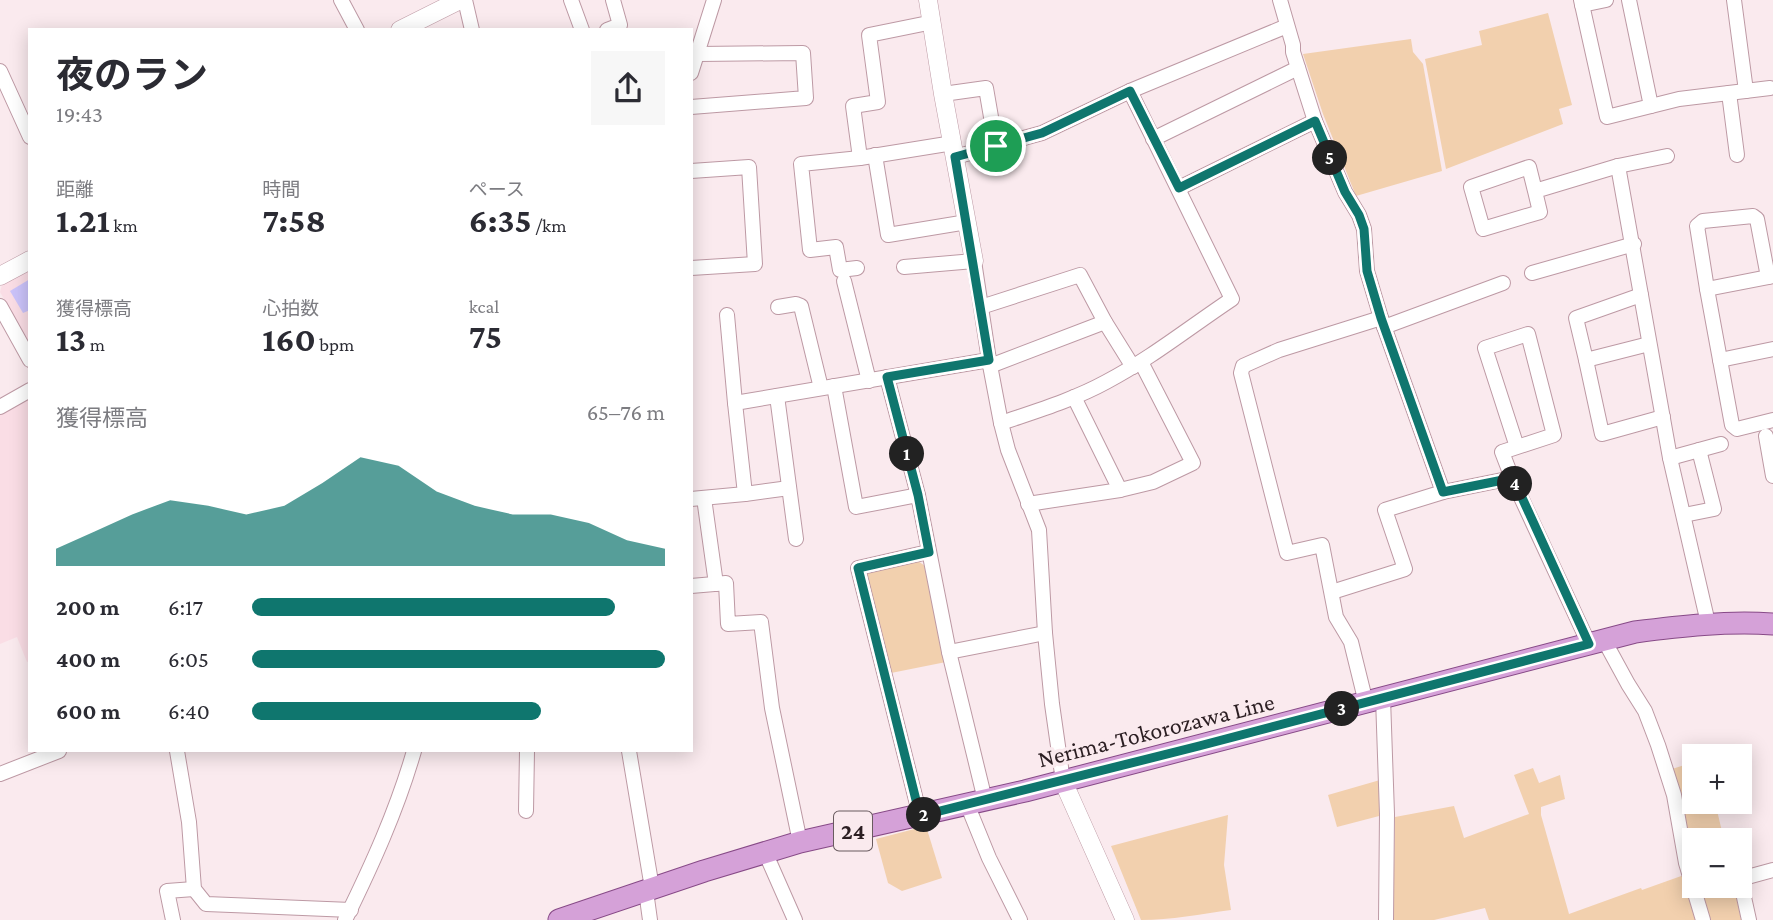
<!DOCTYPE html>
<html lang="ja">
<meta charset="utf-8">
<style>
:root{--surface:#fff;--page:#f7f7f7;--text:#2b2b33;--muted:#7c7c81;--accent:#0f766e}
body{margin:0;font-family:"Crimson Pro","Noto Sans JP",serif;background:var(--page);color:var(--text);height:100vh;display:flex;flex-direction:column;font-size:26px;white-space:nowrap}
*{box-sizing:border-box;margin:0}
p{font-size:23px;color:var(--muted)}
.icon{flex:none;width:38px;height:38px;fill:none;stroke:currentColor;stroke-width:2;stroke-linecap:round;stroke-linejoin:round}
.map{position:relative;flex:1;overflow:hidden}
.details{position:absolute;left:28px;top:28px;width:665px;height:724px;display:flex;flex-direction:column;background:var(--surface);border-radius:0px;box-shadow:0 4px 18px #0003}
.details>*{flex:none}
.fabs{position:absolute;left:1682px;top:744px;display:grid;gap:14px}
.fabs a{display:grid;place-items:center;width:70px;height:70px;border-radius:0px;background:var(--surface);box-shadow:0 4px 18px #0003;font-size:35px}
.pin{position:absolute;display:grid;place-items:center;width:60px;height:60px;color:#fff;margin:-30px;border:4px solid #fff;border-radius:50%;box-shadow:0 2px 7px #0007}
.km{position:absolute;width:35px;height:35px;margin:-18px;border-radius:50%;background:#222;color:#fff;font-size:19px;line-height:35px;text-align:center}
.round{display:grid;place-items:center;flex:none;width:74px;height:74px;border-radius:0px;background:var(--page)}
.head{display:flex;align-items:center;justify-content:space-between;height:119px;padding:0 28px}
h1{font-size:38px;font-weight:700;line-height:52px}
.stats{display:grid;grid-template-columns:repeat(3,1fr);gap:10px;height:119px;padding:7px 28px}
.stats div{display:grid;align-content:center}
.stats b{font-size:35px;font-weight:700}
.stats small{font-size:19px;font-weight:400}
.stats p{font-size:19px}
.chart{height:196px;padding:14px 28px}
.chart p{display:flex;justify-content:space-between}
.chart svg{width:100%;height:126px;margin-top:7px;fill:var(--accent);opacity:.7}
ul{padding:0 28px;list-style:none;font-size:23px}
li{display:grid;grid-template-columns:112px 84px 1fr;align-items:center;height:52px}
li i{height:18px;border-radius:9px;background:var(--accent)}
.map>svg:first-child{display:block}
.built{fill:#fadde5}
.green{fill:#f2d0ae}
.water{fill:#cbc3fa}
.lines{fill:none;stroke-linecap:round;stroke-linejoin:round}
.minor-casing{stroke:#bd99a4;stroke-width:16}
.tertiary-casing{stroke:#bd99a4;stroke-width:19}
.primary-casing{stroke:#874a87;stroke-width:23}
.minor{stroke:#fff;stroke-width:14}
.tertiary{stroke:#fff;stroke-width:18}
.primary{stroke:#d5a1d8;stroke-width:21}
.route-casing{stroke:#fff;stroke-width:14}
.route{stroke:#0f766e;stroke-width:9}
.labels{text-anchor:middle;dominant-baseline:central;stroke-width:7;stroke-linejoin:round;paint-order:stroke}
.shield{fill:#faeaee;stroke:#695b5f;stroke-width:2}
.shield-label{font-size:23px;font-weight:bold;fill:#2b1e22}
.street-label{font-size:24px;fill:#2b1e22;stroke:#faeaee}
</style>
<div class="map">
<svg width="1773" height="920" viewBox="0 0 1773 920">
<rect width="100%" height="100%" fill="#faeaee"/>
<g class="built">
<path d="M30,267V344L0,292L3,281Z"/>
<path d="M30,397V661L27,662L17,637L0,644V414Z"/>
</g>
<g class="green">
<path d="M1548,13L1572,105L1559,109L1563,124L1446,169L1425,59L1482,45L1479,31Z"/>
<path d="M1411,39L1413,52L1423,64L1442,171L1356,196L1323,114L1303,54Z"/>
<path d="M918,561L925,566L946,662L891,673L866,576L869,571Z"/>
<path d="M1694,762V802H1715L1724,840H1694V867L1672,769Z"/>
<path d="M1533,768L1539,783L1560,775L1565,799L1541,807V815L1569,914L1641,888L1642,890L1684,875L1698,920H1489L1485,908L1434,920H1393L1395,817L1454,806L1464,838L1529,814L1514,775Z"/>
<path d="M1380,780L1383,815L1337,827L1328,795Z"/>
<path d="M1228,815L1224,865L1231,910C1201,914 1171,920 1141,920L1111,846Z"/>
<path d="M926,826L942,878L902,891L888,883L876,839Z"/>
<path d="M1699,886H1734L1741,920H1710Z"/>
</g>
<path class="water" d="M30,279V310L23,313L10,291Z"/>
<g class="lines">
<defs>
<g id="minor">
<path d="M341,0L357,30"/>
<path d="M465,0L472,30"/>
<path d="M571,0L582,30"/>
<path d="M1280,0L1293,45V52L1315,121L1345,192L1359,215L1364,229L1367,271L1381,318L1443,492L1512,478L1589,644"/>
<path d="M1581,0L1607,117L1651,106L1629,0"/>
<path d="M1734,0L1746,91"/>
<path d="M1582,5L1606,0"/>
<path d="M607,30L620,25L613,0"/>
<path d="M0,71L30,137"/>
<path d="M691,73L714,0"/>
<path d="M1729,93L1737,155"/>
<path d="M943,94L986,88L996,146"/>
<path d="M1651,106L1679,99L1770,88"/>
<path d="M691,107L806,98L803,53L698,54"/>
<path d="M1153,139L1298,68"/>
<path d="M875,155L888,235L967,222"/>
<path d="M955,157L1042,133L1130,91L1287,26"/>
<path d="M860,158L853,106L878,102L869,35L933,22"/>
<path d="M1618,166L1670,458L1708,623"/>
<path d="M691,171L749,167L755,264L691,268"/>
<path d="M1179,188L1315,121"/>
<path d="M1535,191L1540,212L1483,229L1471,187L1529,167L1535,191L1618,166L1667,156"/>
<path d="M904,267L974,261L989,360L1001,423L1008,450L1039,530L1045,633L1052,704L1063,781"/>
<path d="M857,268L840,270L836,247L810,250L801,164L860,158L953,143"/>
<path d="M1532,273L1634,244"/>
<path d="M1773,276L1707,289L1732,425L1737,429L1773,420"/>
<path d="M844,281L869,381"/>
<path d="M1707,289L1697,226L1703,221L1753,216L1757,219L1768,277"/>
<path d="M1641,295L1576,318L1586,360L1649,344"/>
<path d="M0,306L30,360"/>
<path d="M778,307L796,304L801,306L821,388"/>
<path d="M981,307L1080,275L1105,322L1133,367"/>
<path d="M727,315L735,403"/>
<path d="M1384,327L1503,283"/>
<path d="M1586,360L1602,434L1663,417"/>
<path d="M1720,360L1773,349"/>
<path d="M990,366L1105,322"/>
<path d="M887,377L918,495"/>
<path d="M834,386L856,507L918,495L949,652L985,800"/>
<path d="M777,396L796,539"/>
<path d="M1074,397L1120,490L1153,482L1193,463L1141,362"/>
<path d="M0,407L30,390"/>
<path d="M1001,423C1036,411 1073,400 1106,382C1150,359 1190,327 1232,299L1130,91"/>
<path d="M1766,436L1773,476"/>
<path d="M1670,458L1721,444"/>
<path d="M1512,478L1502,452L1554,435L1528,334L1485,348L1517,447"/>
<path d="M745,494L789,488"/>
<path d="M704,498L716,584"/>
<path d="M691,499L745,494L735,403L989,360"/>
<path d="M1028,504L1120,490"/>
<path d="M1684,515L1714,509L1699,450"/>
<path d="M691,586L726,583L728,624L761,622L772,708L800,842"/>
<path d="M1332,592L1405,569L1385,510L1443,492"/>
<path d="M1604,640L1628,684L1645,711L1658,745L1674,795L1686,863L1703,920"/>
<path d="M949,652L1045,633"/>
<path d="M1383,698L1387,814L1386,920"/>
<path d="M1366,703L1351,642L1336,617L1322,545L1287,553L1241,373L1243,366L1279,350L1381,318"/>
<path d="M177,751L189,822L194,889L206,904L351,910"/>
<path d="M629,751L652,888"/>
<path d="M0,774L59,751"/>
<path d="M967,804L989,858L1020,920"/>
<path d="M526,811L527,751"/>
<path d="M920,816L858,568L928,552"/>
<path d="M765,852L795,920"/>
<path d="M646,891L650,920"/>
<path d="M173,920L167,891L194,889"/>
<path d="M345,920C372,865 397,810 414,751"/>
<path d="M1749,920L1740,879L1773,870"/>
</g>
<g id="tertiary">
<path d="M928,0L943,94L974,261"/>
<path d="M400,30L460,0"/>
<path d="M0,276L30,260"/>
<path d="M1063,781L1125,920"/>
</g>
<path id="primary" d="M559,920L704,871L800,842L1025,791L1635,632C1681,626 1726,621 1773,624"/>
</defs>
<use href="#minor" class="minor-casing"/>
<use href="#tertiary" class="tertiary-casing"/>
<use href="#primary" class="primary-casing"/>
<use href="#minor" class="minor"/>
<use href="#tertiary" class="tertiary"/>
<use href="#primary" class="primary"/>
</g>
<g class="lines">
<defs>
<path id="route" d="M1130,91L1179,188L1315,121L1345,192L1359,215L1364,229L1367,271L1381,318L1443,492L1513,478L1589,644L1199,746L920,816L858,568L929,552L918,495L887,377L989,360L955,157L1042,133Z"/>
</defs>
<use href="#route" class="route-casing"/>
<use href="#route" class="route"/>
</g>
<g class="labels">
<rect class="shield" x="834" y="811.5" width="38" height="39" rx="5"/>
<g class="shield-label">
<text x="853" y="831">24</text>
</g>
<g class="street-label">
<text transform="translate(1156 730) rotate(-14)">Nerima-Tokorozawa Line</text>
</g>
</g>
</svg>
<div class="fabs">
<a>+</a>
<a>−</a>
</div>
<div class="pin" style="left:996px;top:146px;background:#1e9e55"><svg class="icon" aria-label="arrive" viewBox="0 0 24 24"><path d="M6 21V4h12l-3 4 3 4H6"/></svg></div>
<b class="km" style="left:907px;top:454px">1</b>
<b class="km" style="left:924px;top:815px">2</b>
<b class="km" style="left:1342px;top:709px">3</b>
<b class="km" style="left:1515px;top:484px">4</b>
<b class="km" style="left:1330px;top:158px">5</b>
<section class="details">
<div class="head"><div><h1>夜のラン</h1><p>19:43</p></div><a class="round"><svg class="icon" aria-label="share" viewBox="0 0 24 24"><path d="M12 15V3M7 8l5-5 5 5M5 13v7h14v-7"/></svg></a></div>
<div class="stats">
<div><p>距離</p><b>1.21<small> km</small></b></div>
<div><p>時間</p><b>7:58</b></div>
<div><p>ペース</p><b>6:35<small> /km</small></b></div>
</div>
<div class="stats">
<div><p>獲得標高</p><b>13<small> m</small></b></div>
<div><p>心拍数</p><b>160<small> bpm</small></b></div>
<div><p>kcal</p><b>75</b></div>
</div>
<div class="chart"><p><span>獲得標高</span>65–76 m</p>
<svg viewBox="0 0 160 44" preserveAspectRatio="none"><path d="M0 44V38L10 32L20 26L30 21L40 23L50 26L60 23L70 15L80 6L90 9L100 18L110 23L120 26L130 26L140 29L150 35L160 38V44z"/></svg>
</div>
<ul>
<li><b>200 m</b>6:17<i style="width:88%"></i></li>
<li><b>400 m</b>6:05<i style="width:100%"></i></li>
<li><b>600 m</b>6:40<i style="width:70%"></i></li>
</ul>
</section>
</div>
